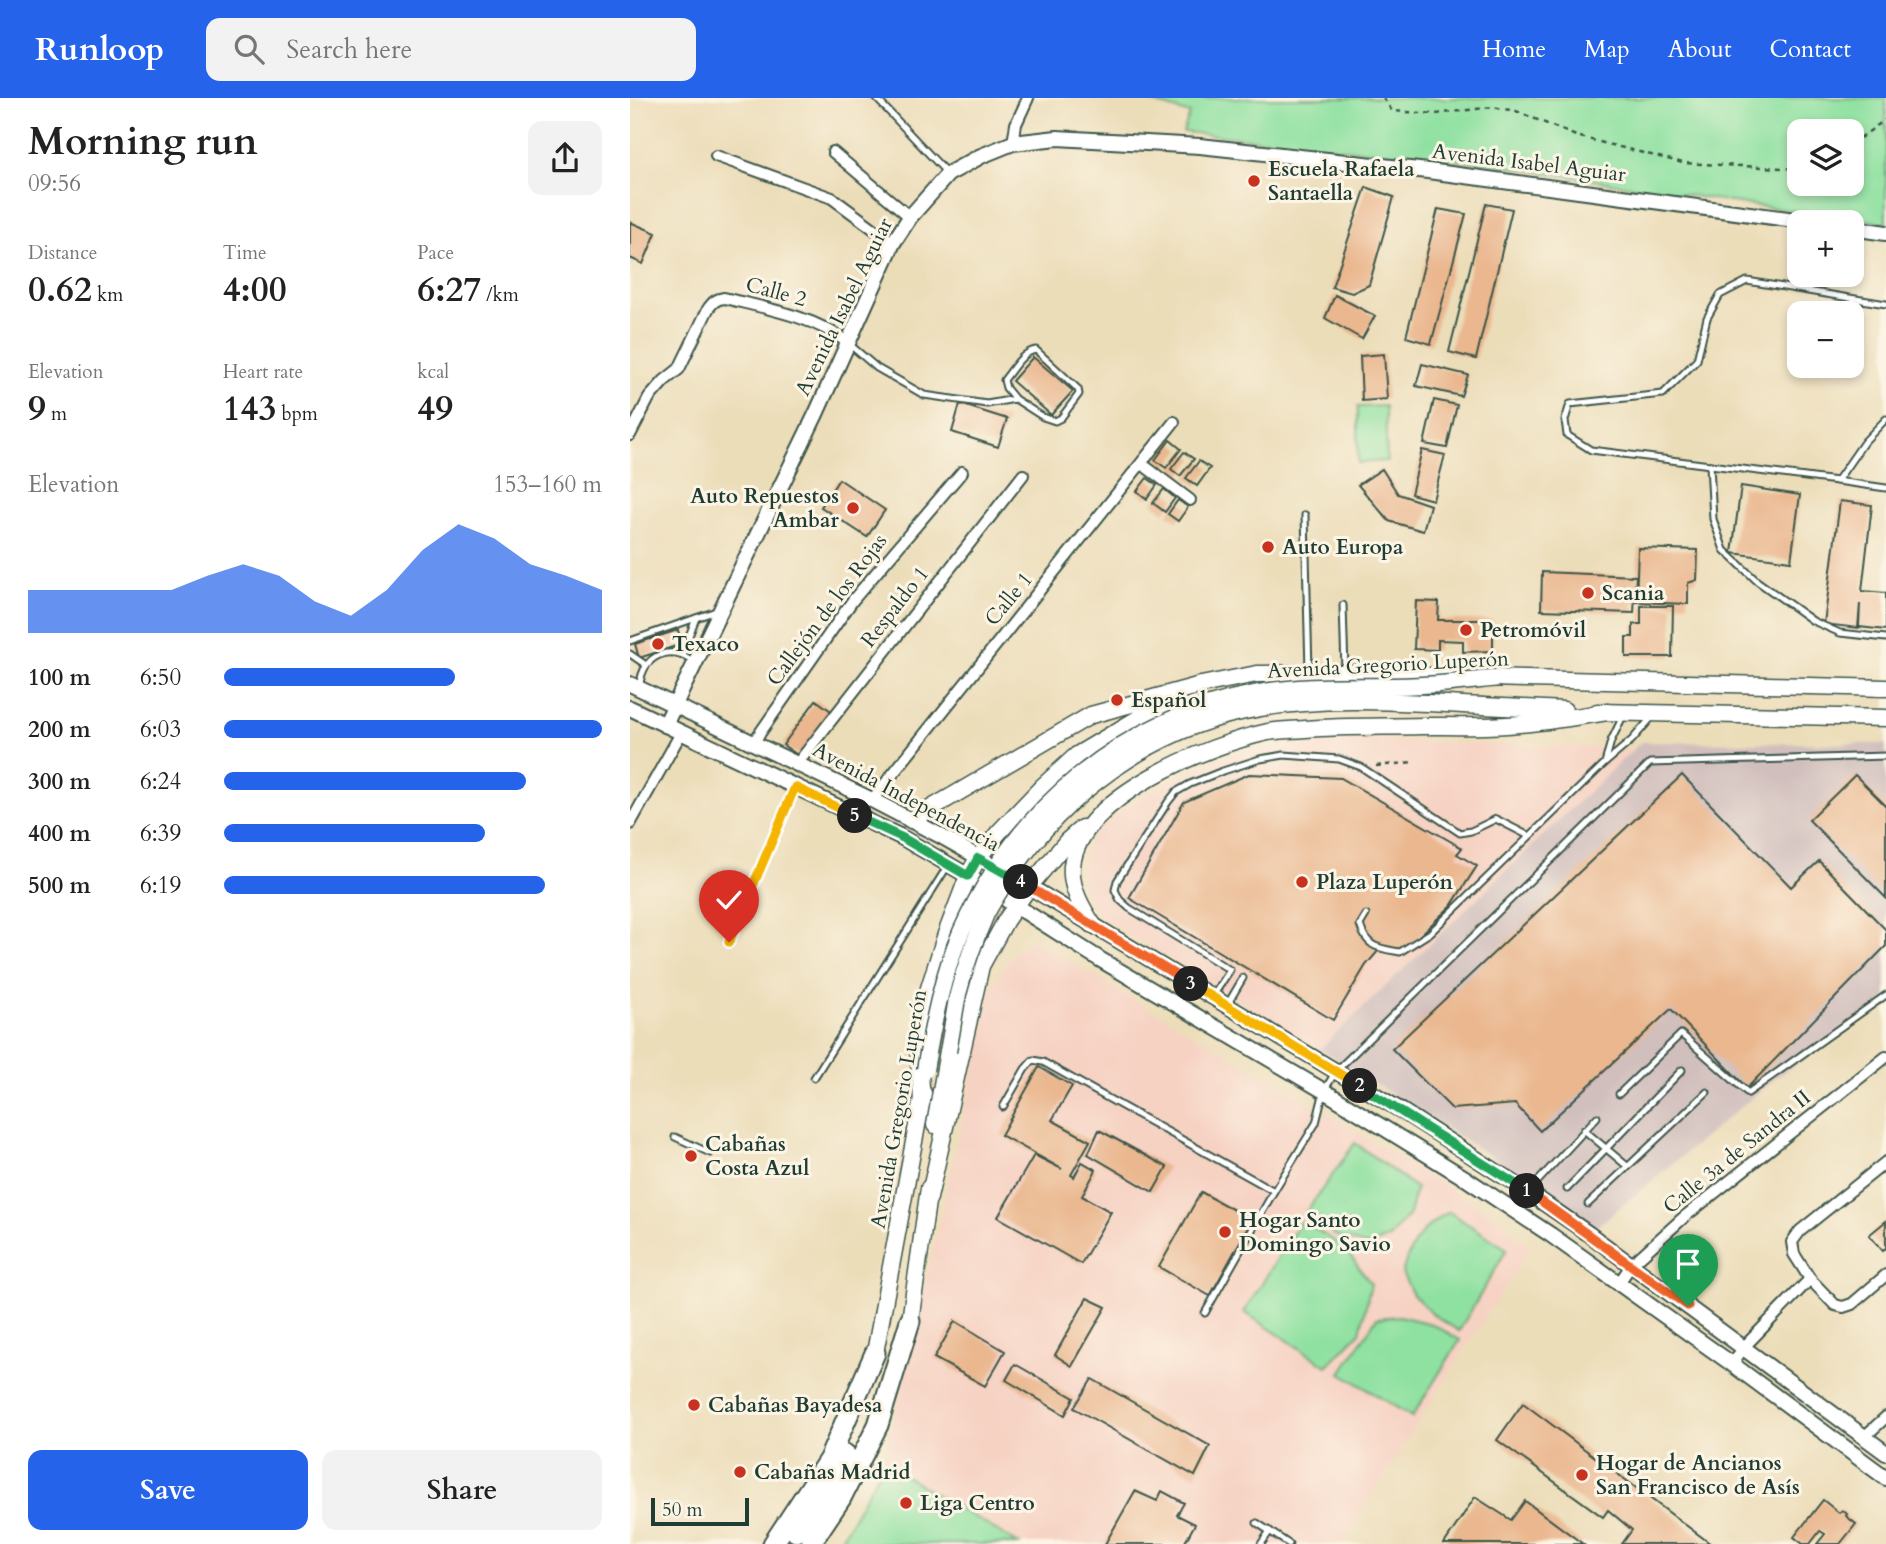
<!DOCTYPE html>
<meta charset="utf-8">
<style>
:root{--surface:#fff;--page:#f2f2f2;--text:#222;--muted:#767676;--accent:#2563eb}
body{margin:0;font-family:Cardo,serif;background:var(--page);color:var(--text);height:100vh;display:flex;flex-direction:column;font-size:26px;white-space:nowrap}
*{box-sizing:border-box;margin:0}
p{font-size:23px;color:var(--muted)}
.icon{flex:none;width:38px;height:38px;fill:none;stroke:currentColor;stroke-width:2;stroke-linecap:round;stroke-linejoin:round}
.map{position:relative;flex:1;overflow:hidden}
.side{display:flex;flex-direction:column;background:var(--surface);width:630px}
.side>*{flex:none}
.buttons{position:absolute;left:1157px;top:21px;display:grid;gap:14px}
.buttons a{display:grid;place-items:center;width:77px;height:77px;border-radius:14px;background:var(--surface);box-shadow:0 4px 10px #0003;font-size:35px}
.scale{position:absolute;left:21px;bottom:18px;width:98px;box-sizing:border-box;padding-left:7px;border:4px solid #1f3d34;border-top:0;font-size:19px;line-height:24px;white-space:nowrap;color:#1f3d34;-webkit-text-stroke:5px #fcf5e5;paint-order:stroke}
.pin{position:absolute;display:grid;place-items:center;width:60px;height:60px;color:#fff;margin:-72px -30px;border-radius:50% 50% 50% 0;rotate:-45deg;box-shadow:0 0 7px #0007}
.pin .icon{rotate:45deg}
.km{position:absolute;width:35px;height:35px;margin:-18px;border-radius:50%;background:#222;color:#fff;font-size:19px;line-height:35px;text-align:center}
.round{display:grid;place-items:center;flex:none;width:74px;height:74px;border-radius:14px;background:var(--page)}
.headline{display:flex;align-items:center;justify-content:space-between;height:119px;padding:0 28px}
h1{font-size:38px;font-weight:700;line-height:52px}
.metrics{display:grid;grid-template-columns:repeat(3,1fr);gap:10px;height:119px;padding:7px 28px}
.metrics div{display:grid;align-content:center}
.metrics b{font-size:35px;font-weight:700}
.metrics small{font-size:19px;font-weight:400}
.metrics p{font-size:19px}
.chart{height:196px;padding:14px 28px}
.chart p{display:flex;justify-content:space-between}
.chart svg{width:100%;height:126px;margin-top:7px;fill:var(--accent);opacity:.7}
.action{display:flex;gap:14px;margin-top:auto;padding:14px 28px}
.action a{flex:1;height:80px;border-radius:14px;background:var(--accent);color:#fff;font-size:28px;font-weight:700;line-height:80px;text-align:center}
.action a+a{background:var(--page);color:var(--text)}
ul{padding:0 28px;list-style:none;font-size:23px}
li{display:grid;grid-template-columns:112px 84px 1fr;align-items:center;height:52px}
li i{height:18px;border-radius:9px;background:var(--accent)}
header{display:flex;align-items:center;gap:42px;box-sizing:border-box;height:98px;padding:0 35px;background:var(--accent);color:#fff}
header strong{font-size:33px}
nav{display:flex;gap:38px;margin-inline-start:auto;font-size:24px}
.search{width:490px;height:63px;background:var(--page);display:flex;align-items:center;gap:18px;box-sizing:border-box;padding:0 24px;border-radius:14px;color:var(--muted);font-size:26px}
main{display:flex;flex:1;min-height:0}
.map>svg:first-child{display:block}
.built{fill:#f6d2c3}
.industrial{fill:#d1bfbd}
.green{fill:#8fe1a1;stroke:#578f6a;stroke-width:2;fill-rule:evenodd}
.building{fill:#eab78f}
.lines{fill:none;stroke-linecap:round;stroke-linejoin:round}
.lane-casing{stroke:#3e5548;stroke-width:9}
.street-casing{stroke:#3e5548;stroke-width:14}
.secondary-casing{stroke:#3e5548;stroke-width:18}
.primary-casing{stroke:#3e5548;stroke-width:19}
.highway-casing{stroke:#3e5548;stroke-width:23}
.path{stroke:#3e5548;stroke-width:2.5;stroke-dasharray:5 5;stroke-linecap:butt}
.lane{stroke:#fff;stroke-width:5}
.street{stroke:#fff;stroke-width:10}
.secondary{stroke:#fff;stroke-width:14}
.primary{stroke:#fff;stroke-width:16}
.highway{stroke:#fff;stroke-width:19}
.primary-bridge-casing{stroke:#3e5548;stroke-width:19;stroke-linecap:butt}
.primary-bridge{stroke:#fff;stroke-width:16}
.split-1-casing{stroke:#fff;stroke-width:14}
.split-2-casing{stroke:#fff;stroke-width:14}
.split-3-casing{stroke:#fff;stroke-width:14}
.split-4-casing{stroke:#fff;stroke-width:14}
.split-5-casing{stroke:#fff;stroke-width:14}
.split-6-casing{stroke:#fff;stroke-width:14}
.split-1{stroke:#f0652b;stroke-width:9}
.split-2{stroke:#22a559;stroke-width:9}
.split-3{stroke:#f5b400;stroke-width:9}
.split-4{stroke:#f0652b;stroke-width:9}
.split-5{stroke:#22a559;stroke-width:9}
.split-6{stroke:#f5b400;stroke-width:9}
.poi-dot{fill:#c8321e;stroke:#fcf5e5;stroke-width:2.5}
.labels{text-anchor:middle;dominant-baseline:central;stroke-width:6;stroke-linejoin:round;paint-order:stroke}
.street-label{font-size:21px;fill:#1f3d34;stroke:#fcf5e5}
.poi-label{font-size:21px;font-weight:bold;fill:#1f3d34;stroke:#fcf5e5;text-anchor:start}
</style>
<header>
<strong>Runloop</strong>
<div class="search"><svg class="icon" aria-label="search" viewBox="0 0 24 24"><circle cx="10" cy="10" r="6"/><path d="M15 15l6 6"/></svg>Search here</div>
<nav><a>Home</a><a>Map</a><a>About</a><a>Contact</a></nav>
</header>
<main>
<section class="side">
<div class="headline"><div><h1>Morning run</h1><p>09:56</p></div><a class="round"><svg class="icon" aria-label="share" viewBox="0 0 24 24"><path d="M12 15V3M7 8l5-5 5 5M5 13v7h14v-7"/></svg></a></div>
<div class="metrics">
<div><p>Distance</p><b>0.62<small> km</small></b></div>
<div><p>Time</p><b>4:00</b></div>
<div><p>Pace</p><b>6:27<small> /km</small></b></div>
</div>
<div class="metrics">
<div><p>Elevation</p><b>9<small> m</small></b></div>
<div><p>Heart rate</p><b>143<small> bpm</small></b></div>
<div><p>kcal</p><b>49</b></div>
</div>
<div class="chart"><p><span>Elevation</span>153–160 m</p>
<svg viewBox="0 0 160 44" preserveAspectRatio="none"><path d="M0 44V29L10 29L20 29L30 29L40 29L50 24L60 20L70 24L80 33L90 38L100 29L110 15L120 6L130 11L140 20L150 24L160 29V44z"/></svg>
</div>
<ul>
<li><b>100 m</b>6:50<i style="width:61%"></i></li>
<li><b>200 m</b>6:03<i style="width:100%"></i></li>
<li><b>300 m</b>6:24<i style="width:80%"></i></li>
<li><b>400 m</b>6:39<i style="width:69%"></i></li>
<li><b>500 m</b>6:19<i style="width:85%"></i></li>
</ul>
<div class="action"><a>Save</a><a>Share</a></div>
</section>
<div class="map">
<svg width="1256" height="1446" viewBox="0 0 1256 1446">
<rect width="100%" height="100%" fill="#fcf5e5"/>
<filter id="ink" filterUnits="userSpaceOnUse"><feTurbulence type="fractalNoise" baseFrequency=".0143" numOctaves="2"/><feDisplacementMap in="SourceGraphic" scale="14" xChannelSelector="R" yChannelSelector="G"/><feConvolveMatrix kernelMatrix="1 2 1 2 8 2 1 2 1" color-interpolation-filters="sRGB"/></filter>
<filter id="wash" filterUnits="userSpaceOnUse"><feTurbulence type="fractalNoise" baseFrequency=".00686" numOctaves="4" result="noise"/><feDisplacementMap in="SourceGraphic" scale="28" xChannelSelector="R" yChannelSelector="G"/><feGaussianBlur stdDeviation="1.57" result="paint"/><feColorMatrix in="noise" values="0 0 0 0 0 0 0 0 0 0 0 0 0 0 0 0 0 1.4 0 .05"/><feComposite in="paint" operator="in"/></filter>
<g filter="url(#wash)">
<rect width="100%" height="100%" fill="#ecddb9"/>
<g class="built">
<path d="M729,641L1004,651L690,951L472,821L462,809L453,788L451,765L463,736L478,721L540,681L584,662L638,648Z"/>
<path d="M402,841L710,1023L866,1119L900,1149L711,1446H208L254,1365L346,961L350,907L381,858Z"/>
</g>
<path class="industrial" d="M1011,644L1256,646V901L1147,979L964,1131L883,1072L690,951Z"/>
<g class="green">
<path d="M509,0H1256V125L1127,108L859,66L553,34L560,16ZM1169,33H1222V86H1169Z"/>
<path d="M755,308L757,363L728,365V309Z"/>
<path d="M725,1045L786,1090L779,1116L759,1140L737,1148L706,1138L676,1114Z"/>
<path d="M819,1114L877,1151L829,1233L804,1217L783,1197L772,1175C781,1146 791,1129 819,1114Z"/>
<path d="M671,1123L713,1148L741,1186L730,1234L697,1268L614,1214Z"/>
<path d="M769,1218L802,1226L830,1242L782,1319L711,1275L747,1220Z"/>
<path d="M254,1365L389,1446H208Z"/>
</g>
<g id="blocks">
<g class="building">
<path d="M736,89L764,99L739,187L722,195L702,189Z"/>
<path d="M856,106L882,111L846,261L819,254Z"/>
<path d="M808,111L836,116L801,246L776,239Z"/>
<path d="M0,124L26,135L13,166L0,160Z"/>
<path d="M705,197L745,218L732,241L695,220Z"/>
<path d="M754,256L757,301L732,303L730,258Z"/>
<path d="M403,259L443,293L421,317L382,283Z"/>
<path d="M792,266L838,277L831,298L786,288Z"/>
<path d="M804,302L827,307L817,350L794,346Z"/>
<path d="M330,306L377,321L368,349L322,334Z"/>
<path d="M540,342L551,351L536,370L525,362Z"/>
<path d="M792,352L815,357L803,402L781,396Z"/>
<path d="M554,354L564,361L550,378L541,371Z"/>
<path d="M569,363L580,370L567,388L556,380Z"/>
<path d="M752,371L768,396L800,407L793,433L759,423L728,387Z"/>
<path d="M517,380L527,387L517,401L507,393Z"/>
<path d="M209,381L255,412L237,439L191,409Z"/>
<path d="M1111,388L1170,397L1161,463L1102,455Z"/>
<path d="M534,391L545,400L535,414L523,405Z"/>
<path d="M548,402L558,409L548,423L538,416Z"/>
<path d="M1210,403L1242,407L1232,493L1256,495V532L1229,529L1230,506L1228,530L1194,526Z"/>
<path d="M1008,450L1068,452L1067,482L1058,485V506L1006,504Z"/>
<path d="M912,474L1006,478L1004,515L911,512Z"/>
<path d="M786,503L809,504L808,522H863V553L833,554V543L808,542V552L784,551Z"/>
<path d="M1011,508H1043L1042,559H996V539H1003V526H1011Z"/>
<path d="M48,532L52,546L9,560L5,546Z"/>
<path d="M186,602L201,613L169,658L153,647Z"/>
<path d="M619,676L711,680L832,750L827,756L847,768L821,808L770,856L748,853L736,867L703,922L499,800L554,704Z"/>
<path d="M1052,677L1161,789L1189,763L1256,832V848L1117,990L1041,911L910,1033L885,1006L822,1011L762,951Z"/>
<path d="M1225,677L1256,708V800L1179,722Z"/>
<path d="M409,969L442,988L422,1022L460,1043L441,1077L444,1079L452,1064L466,1072L452,1098L481,1114L451,1166L368,1119L404,1057L432,1071L371,1037Z"/>
<path d="M469,1032L537,1069L523,1094L458,1056Z"/>
<path d="M571,1094L622,1122L580,1198L529,1169Z"/>
<path d="M1256,1123V1150L1253,1153L1239,1137Z"/>
<path d="M457,1200L476,1209L442,1268L425,1257Z"/>
<path d="M325,1223L375,1253L355,1288L304,1260Z"/>
<path d="M385,1266L444,1300L435,1317L376,1282Z"/>
<path d="M462,1281L580,1348L565,1378L444,1310Z"/>
<path d="M893,1305L1081,1446H992L1002,1432L978,1412L973,1419L867,1342Z"/>
<path d="M505,1393L527,1403L532,1393L554,1405L547,1417L565,1426L554,1446H475Z"/>
<path d="M845,1399L881,1422L895,1403L953,1446H814Z"/>
<path d="M1193,1402L1209,1415L1212,1412L1217,1416L1216,1418L1226,1426L1210,1446H1187L1195,1436L1190,1433L1180,1446H1173L1164,1439Z"/>
</g>
</g>
</g>
<g filter="url(#ink)">
<use href="#blocks" fill-opacity="0" stroke="#3e5548" stroke-width="2"/>
<g class="lines">
<defs>
<g id="lane">
<path d="M246,0L316,74"/>
<path d="M1256,206L1117,183L1090,197L1077,220L1067,262L1033,296L940,306L935,322L937,337L961,352L1207,383L1234,344L1256,321"/>
<path d="M219,246L247,270L294,297L357,306L385,301L413,319L425,323L431,320L449,296L448,291L406,252C392,254 383,271 374,282L376,290L385,301"/>
<path d="M1080,367L1083,421L1094,452L1127,483L1183,523L1210,535L1256,540"/>
<path d="M1207,383L1256,390"/>
<path d="M675,417L679,573"/>
<path d="M713,507L715,573"/>
<path d="M0,543L86,513"/>
<path d="M0,556L16,567"/>
<path d="M52,556L66,520"/>
<path d="M10,587C12,557 41,545 64,564"/>
<path d="M975,665L981,643L994,616"/>
<path d="M736,817L730,827C737,850 748,850 770,854L800,835L975,665L1002,642L1022,619"/>
<path d="M99,844L165,689"/>
<path d="M583,898L600,872L499,810L490,802L485,792L487,783L538,704L546,694L560,686L590,674L630,661L654,657L709,661L731,669L830,735L841,733L866,721L899,738"/>
<path d="M597,907L613,880"/>
<path d="M184,980L317,769"/>
<path d="M989,996L1051,936L1118,995L1256,897"/>
<path d="M373,1009L395,971L403,962L413,964L644,1093"/>
<path d="M954,1032L997,1068"/>
<path d="M45,1039L80,1055"/>
<path d="M937,1091L1052,972"/>
<path d="M898,1094L967,1019"/>
<path d="M958,1106L1077,994"/>
<path d="M575,1215L644,1093L686,1025L694,993L706,973L1020,665L1256,658"/>
<path d="M627,1425L659,1446"/>
<path d="M631,1446L640,1433"/>
</g>
<g id="street">
<path d="M383,45L386,26L398,0"/>
<path d="M203,54L280,119"/>
<path d="M86,58L202,100L263,145"/>
<path d="M0,337L19,300L34,283L49,271L78,211C83,204 86,201 94,200C135,210 183,218 217,244"/>
<path d="M512,366L560,402"/>
<path d="M123,645L223,502L332,374"/>
<path d="M167,666L393,377"/>
<path d="M242,702L544,324"/>
<path d="M0,726L51,635"/>
<path d="M1256,1064L1170,1133L1162,1144L1164,1156L1180,1181L1205,1207L1213,1209L1222,1206L1256,1177"/>
<path d="M989,1185L1002,1166L1053,1120L1256,959"/>
<path d="M1102,1266L1114,1249L1180,1181"/>
<path d="M1234,1339L1256,1319"/>
</g>
<g id="secondary">
<path d="M1222,130L1256,135"/>
<path d="M0,586L242,702L309,737L390,783L772,1013L898,1094L959,1136L1256,1355"/>
<path d="M0,610L271,739L347,783L471,862L694,993L835,1080L921,1137L1102,1266L1256,1380"/>
<path d="M35,627L186,316L263,145L280,119L318,76L351,58L383,45L427,40L570,48L798,73L1180,124"/>
</g>
<g id="primary">
<path d="M859,580L1256,590"/>
<path d="M853,608L934,612"/>
<path d="M967,614L1256,620"/>
<path d="M281,722L461,617L571,587L627,576L715,575L830,579"/>
<path d="M463,827C452,810 440,790 442,768C449,698 578,647 638,634C650,632 663,632 675,631C714,628 753,629 792,628C820,628 849,629 877,627C910,625 944,619 977,614"/>
<path d="M292,1003L288,947L295,903L316,836L338,778L348,760L369,734L412,689L447,657L509,620L544,601"/>
<path d="M305,1027L318,953"/>
<path d="M299,1100L351,868L376,822L399,789L437,743L452,730"/>
<path d="M280,1223L299,1090"/>
<path d="M245,1255L293,995"/>
</g>
<g id="highway">
<path d="M166,1434L198,1390L215,1356"/>
<path d="M143,1446L199,1361L245,1255"/>
<path d="M180,1446L211,1400L248,1327L280,1223"/>
</g>
</defs>
<use href="#lane" class="lane-casing"/>
<use href="#street" class="street-casing"/>
<use href="#secondary" class="secondary-casing"/>
<use href="#primary" class="primary-casing"/>
<use href="#highway" class="highway-casing"/>
<g class="path">
<path d="M753,0L762,13L806,16L862,9L886,13L946,38L1053,65L1169,71"/>
<path d="M1222,46L1256,21"/>
<path d="M746,668L784,664"/>
</g>
<use href="#lane" class="lane"/>
<use href="#street" class="street"/>
<use href="#secondary" class="secondary"/>
<use href="#primary" class="primary"/>
<use href="#highway" class="highway"/>
<defs>
<g id="primary-bridge">
<path d="M318,953C322,934 324,915 328,896C335,869 345,841 356,816C363,802 373,788 381,775C435,695 520,633 615,613C691,597 776,604 853,608"/>
<path d="M295,972C303,925 312,878 331,834C387,709 493,620 628,595C682,585 738,590 792,587C819,586 845,582 871,580"/>
</g>
</defs>
<use href="#primary-bridge" class="primary-bridge-casing"/>
<use href="#primary-bridge" class="primary-bridge"/>
</g>
</g>
<g class="lines" filter="url(#ink)">
<defs>
<path id="split-1" d="M897,1093L1058,1208"/>
<path id="split-2" d="M730,988L897,1093"/>
<path id="split-3" d="M561,886L730,988"/>
<path id="split-4" d="M391,784L561,886"/>
<path id="split-5" d="M225,718L271,739L338,778L348,760L391,784"/>
<path id="split-6" d="M99,844L165,689L225,718"/>
</defs>
<use href="#split-1" class="split-1-casing"/>
<use href="#split-2" class="split-2-casing"/>
<use href="#split-3" class="split-3-casing"/>
<use href="#split-4" class="split-4-casing"/>
<use href="#split-5" class="split-5-casing"/>
<use href="#split-6" class="split-6-casing"/>
<use href="#split-1" class="split-1"/>
<use href="#split-2" class="split-2"/>
<use href="#split-3" class="split-3"/>
<use href="#split-4" class="split-4"/>
<use href="#split-5" class="split-5"/>
<use href="#split-6" class="split-6"/>
</g>
<g class="poi-dot">
<circle cx="624" cy="83" r="7"/>
<circle cx="223" cy="410" r="7"/>
<circle cx="638" cy="449" r="7"/>
<circle cx="958" cy="495" r="7"/>
<circle cx="836" cy="532" r="7"/>
<circle cx="28" cy="546" r="7"/>
<circle cx="487" cy="602" r="7"/>
<circle cx="672" cy="784" r="7"/>
<circle cx="61" cy="1058" r="7"/>
<circle cx="595" cy="1134" r="7"/>
<circle cx="64" cy="1307" r="7"/>
<circle cx="110" cy="1374" r="7"/>
<circle cx="952" cy="1377" r="7"/>
<circle cx="276" cy="1405" r="7"/>
</g>
<g class="labels">
<g class="street-label">
<text transform="translate(899 65) rotate(7)">Avenida Isabel Aguiar</text>
<text transform="translate(146 194) rotate(15)">Calle 2</text>
<text transform="translate(214 209) rotate(-64)">Avenida Isabel Aguiar</text>
<text transform="translate(379 501) rotate(-51)">Calle 1</text>
<text transform="translate(265 509) rotate(-52)">Respaldo 1</text>
<text transform="translate(197 512) rotate(-53)">Callejón de los Rojas</text>
<text transform="translate(758 567) rotate(-3)">Avenida Gregorio Luperón</text>
<text transform="translate(276 699) rotate(28)">Avenida Independencia</text>
<text transform="translate(269 1011) rotate(-80)">Avenida Gregorio Luperón</text>
<text transform="translate(1107 1054) rotate(-39)">Calle 3a de Sandra II</text>
</g>
<g class="poi-label">
<text x="638" y="71">Escuela Rafaela<tspan x="638" dy="24">Santaella</tspan></text>
<text x="209" y="398" text-anchor="end">Auto Repuestos<tspan x="209" dy="24">Ambar</tspan></text>
<text x="652" y="449">Auto Europa</text>
<text x="972" y="495">Scania</text>
<text x="850" y="532">Petromóvil</text>
<text x="42" y="546">Texaco</text>
<text x="501" y="602">Español</text>
<text x="686" y="784">Plaza Luperón</text>
<text x="75" y="1046">Cabañas<tspan x="75" dy="24">Costa Azul</tspan></text>
<text x="609" y="1122">Hogar Santo<tspan x="609" dy="24">Domingo Savio</tspan></text>
<text x="78" y="1307">Cabañas Bayadesa</text>
<text x="966" y="1365">Hogar de Ancianos<tspan x="966" dy="24">San Francisco de Asís</tspan></text>
<text x="124" y="1374">Cabañas Madrid</text>
<text x="290" y="1405">Liga Centro</text>
</g>
</g>
</svg>
<div class="buttons">
<a><svg class="icon" aria-label="layers" viewBox="0 0 24 24"><path d="M12 4l9 5-9 5-9-5zM3 14l9 5 9-5"/></svg></a>
<a>+</a>
<a>−</a>
</div>
<div class="scale">50 m</div>
<div class="pin" style="left:1058px;top:1208px;background:#1e9e55"><svg class="icon" aria-label="arrive" viewBox="0 0 24 24"><path d="M6 21V4h12l-3 4 3 4H6"/></svg></div>
<div class="pin" style="left:99px;top:844px;background:#d93025"><svg class="icon" aria-label="check" viewBox="0 0 24 24"><path d="M5 12l5 5 9-10"/></svg></div>
<b class="km" style="left:897px;top:1093px">1</b>
<b class="km" style="left:730px;top:988px">2</b>
<b class="km" style="left:561px;top:886px">3</b>
<b class="km" style="left:391px;top:784px">4</b>
<b class="km" style="left:225px;top:718px">5</b>
</div>
</main>
